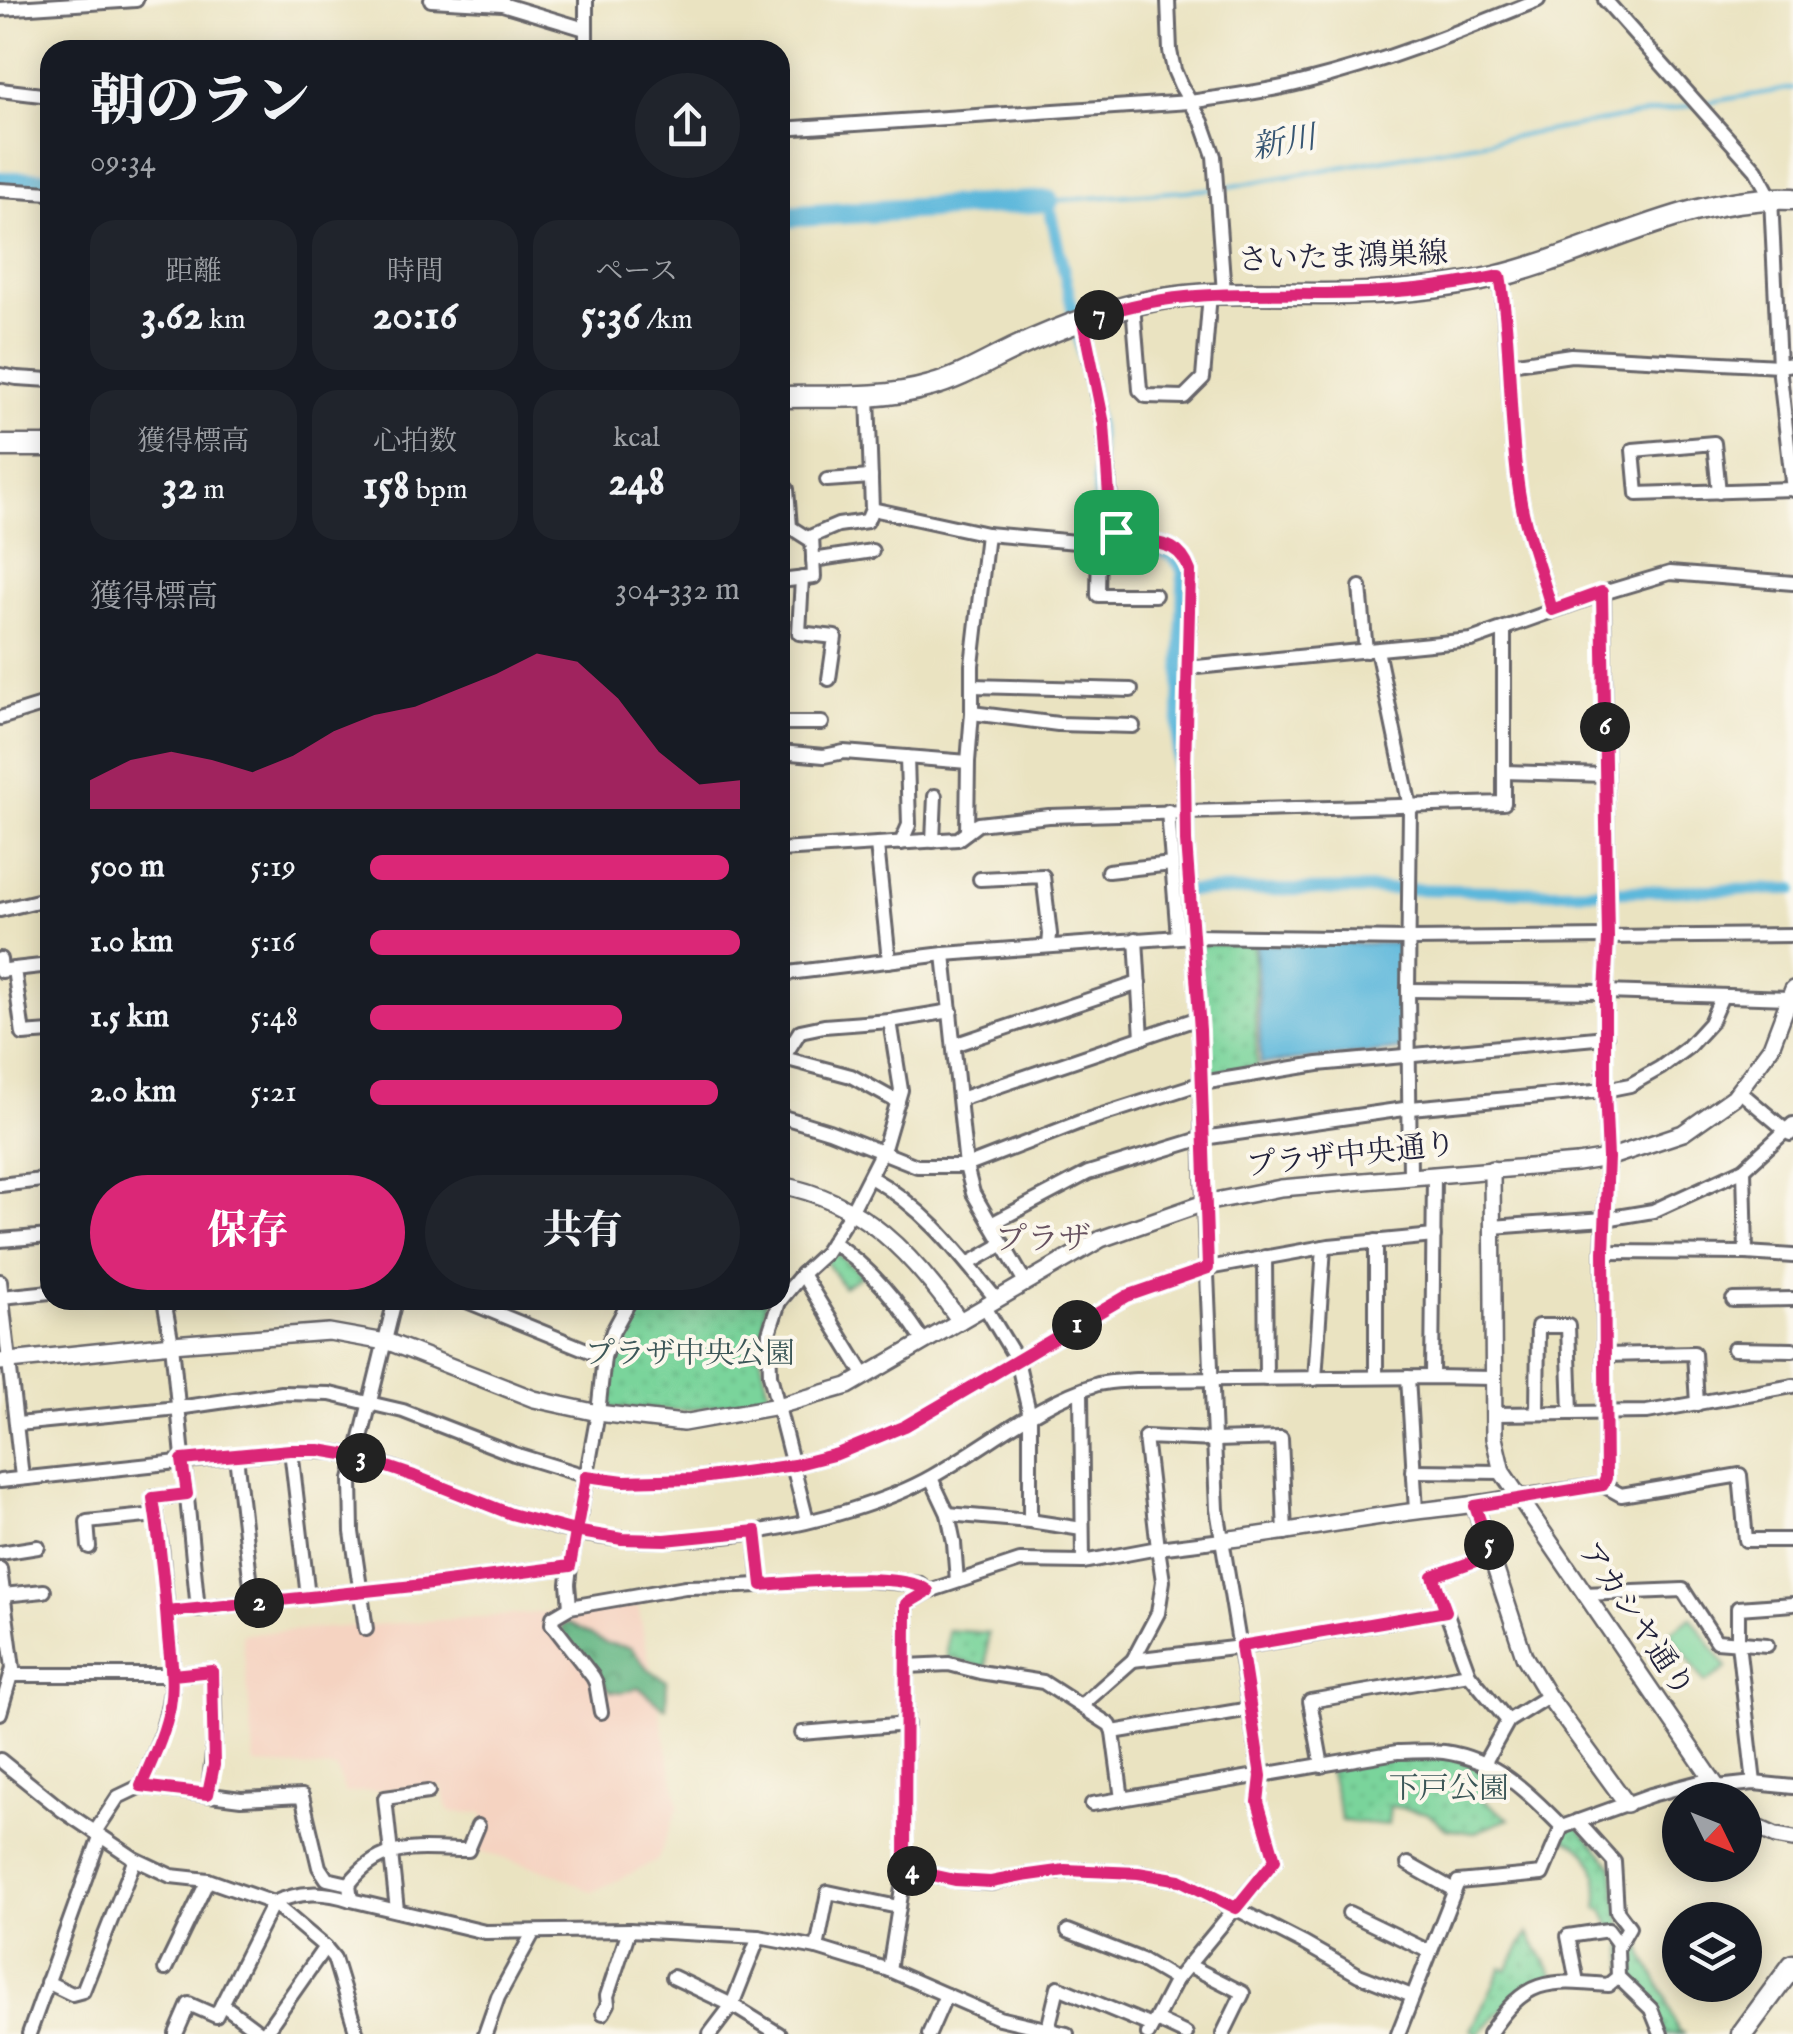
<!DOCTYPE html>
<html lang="ja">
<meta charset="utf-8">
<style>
:root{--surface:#171b24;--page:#20242c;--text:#f1f3f6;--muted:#9ea1a6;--accent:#db2777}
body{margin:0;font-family:"IM FELL English","Noto Serif JP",serif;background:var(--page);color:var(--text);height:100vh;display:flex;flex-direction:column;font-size:38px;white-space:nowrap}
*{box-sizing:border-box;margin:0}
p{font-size:32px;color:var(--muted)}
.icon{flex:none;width:55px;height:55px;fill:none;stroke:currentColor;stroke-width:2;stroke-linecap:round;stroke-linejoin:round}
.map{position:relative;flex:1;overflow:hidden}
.drawer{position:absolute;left:40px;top:40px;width:750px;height:1270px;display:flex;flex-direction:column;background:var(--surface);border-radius:30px;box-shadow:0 5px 25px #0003}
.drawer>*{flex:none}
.needle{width:65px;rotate:133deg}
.buttons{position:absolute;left:1662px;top:1782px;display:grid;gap:20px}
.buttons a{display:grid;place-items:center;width:100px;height:100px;border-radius:50%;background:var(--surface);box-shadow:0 5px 25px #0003;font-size:50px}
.pin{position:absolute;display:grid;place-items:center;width:85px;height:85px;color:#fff;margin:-42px;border-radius:20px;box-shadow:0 5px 15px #0006}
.km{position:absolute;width:50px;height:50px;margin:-25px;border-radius:50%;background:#222;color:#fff;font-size:28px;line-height:50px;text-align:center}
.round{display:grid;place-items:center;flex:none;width:105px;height:105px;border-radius:52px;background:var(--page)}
.head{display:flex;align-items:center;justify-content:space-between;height:170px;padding:0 50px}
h1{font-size:55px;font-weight:800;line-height:75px}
.figures{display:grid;grid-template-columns:repeat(3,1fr);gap:15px;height:170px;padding:10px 50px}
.figures div{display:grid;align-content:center;border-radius:25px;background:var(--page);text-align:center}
.figures b{font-size:42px;font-weight:800}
.figures small{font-size:28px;font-weight:400}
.figures p{font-size:28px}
.chart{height:280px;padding:20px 50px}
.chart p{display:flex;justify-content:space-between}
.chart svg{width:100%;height:180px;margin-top:10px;fill:var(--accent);opacity:.7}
.primary-button{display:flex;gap:20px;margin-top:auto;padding:20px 50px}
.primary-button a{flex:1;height:115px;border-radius:60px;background:var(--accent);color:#fff;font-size:40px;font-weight:800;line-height:115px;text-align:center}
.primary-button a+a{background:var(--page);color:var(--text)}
ul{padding:0 50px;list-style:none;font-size:32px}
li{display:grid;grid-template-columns:160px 120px 1fr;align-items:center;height:75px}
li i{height:25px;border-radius:12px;background:var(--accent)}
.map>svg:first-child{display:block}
.built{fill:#f5d3c1}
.grass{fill:#7ad49b;stroke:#4e7b6b;stroke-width:2.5}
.forest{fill:url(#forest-crowns);stroke:#426c5f;stroke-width:2.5}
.park{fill:url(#park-dots);stroke:#4e7b6b;stroke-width:2.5}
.water{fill:#5db8db;stroke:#406d8b;stroke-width:2.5}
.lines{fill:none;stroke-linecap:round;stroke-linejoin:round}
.stream{stroke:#5db8db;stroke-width:4}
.canal{stroke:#5db8db;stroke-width:12}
.river{stroke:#5db8db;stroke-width:22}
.minor-casing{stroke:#68666a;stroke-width:18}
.tertiary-casing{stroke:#68666a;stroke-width:20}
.primary-casing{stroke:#68666a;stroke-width:25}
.minor{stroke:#fff;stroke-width:12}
.tertiary{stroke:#fff;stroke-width:15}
.primary{stroke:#fff;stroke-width:20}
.route-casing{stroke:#fff;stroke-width:20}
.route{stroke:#db2777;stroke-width:12}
.labels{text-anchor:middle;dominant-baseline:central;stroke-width:8;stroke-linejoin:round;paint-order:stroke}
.street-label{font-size:30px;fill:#22223b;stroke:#fbf7ec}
.park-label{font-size:30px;fill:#3c5758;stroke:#fbf7ec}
.water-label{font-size:32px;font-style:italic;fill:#375673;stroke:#fbf7ec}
.neighbourhood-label{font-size:32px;fill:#685361;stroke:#fbf7ec}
</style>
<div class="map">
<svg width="1793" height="2034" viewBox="0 0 1793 2034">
<defs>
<pattern id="forest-crowns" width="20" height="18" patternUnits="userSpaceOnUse" patternTransform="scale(2.5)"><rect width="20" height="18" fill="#63b683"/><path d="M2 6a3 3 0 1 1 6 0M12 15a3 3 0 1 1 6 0" fill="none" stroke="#51946c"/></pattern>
<pattern id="park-dots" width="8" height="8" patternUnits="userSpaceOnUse" patternTransform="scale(2.5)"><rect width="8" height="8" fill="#7ad49b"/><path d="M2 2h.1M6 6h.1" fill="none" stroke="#69b686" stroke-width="1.8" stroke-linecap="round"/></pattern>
</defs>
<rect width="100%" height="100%" fill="#fbf7ec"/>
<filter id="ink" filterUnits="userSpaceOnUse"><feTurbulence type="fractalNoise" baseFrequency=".01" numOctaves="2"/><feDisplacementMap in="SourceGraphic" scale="20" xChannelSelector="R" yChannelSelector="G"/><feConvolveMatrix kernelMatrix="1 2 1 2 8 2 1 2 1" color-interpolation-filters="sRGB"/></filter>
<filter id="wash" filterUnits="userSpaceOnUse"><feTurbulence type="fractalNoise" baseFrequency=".0048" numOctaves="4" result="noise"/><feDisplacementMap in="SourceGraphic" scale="40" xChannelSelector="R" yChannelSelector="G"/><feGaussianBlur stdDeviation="2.25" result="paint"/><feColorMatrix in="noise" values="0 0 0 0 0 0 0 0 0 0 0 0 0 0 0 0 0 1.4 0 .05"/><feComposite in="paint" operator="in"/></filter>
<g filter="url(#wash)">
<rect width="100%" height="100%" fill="#eae3c1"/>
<path class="built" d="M638,1606L679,1806L657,1861L592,1892L554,1873L475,1850L484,1813L449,1812L442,1786L345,1793L336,1769L255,1765L242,1634Z"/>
<path class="grass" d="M1691,1617L1727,1668L1705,1683L1670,1632Z"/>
<path class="forest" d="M568,1623L606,1643L631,1648L648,1669L667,1681L666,1708C656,1705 649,1693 638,1688L622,1692L610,1691L561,1630L563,1625Z"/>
<g class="park">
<path d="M1203,944L1253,945L1257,1066L1209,1074L1204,1070L1198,949Z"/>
<path d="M837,1254L863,1275L843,1287L825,1260L829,1256Z"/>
<path d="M642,1300L766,1301L760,1353L770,1397L685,1410L609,1408L612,1354Z"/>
<path d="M948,1630L988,1633L986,1668L947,1657Z"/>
<path d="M1443,1755L1483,1765L1491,1774L1480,1798L1509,1819L1473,1833L1446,1829L1427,1813L1390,1806L1388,1825L1342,1821L1329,1770L1398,1756Z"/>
<path d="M1576,1825L1612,1865L1621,1923V1930L1615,1936L1603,1910L1597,1908C1600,1888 1597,1857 1577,1845C1572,1842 1567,1840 1562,1837L1564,1829Z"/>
<path d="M1628,1930L1638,1931L1643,1954L1665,1995L1678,2031L1685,2034H1665L1655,2007L1626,1976L1623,1951Z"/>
<path d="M1528,1933L1555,1977L1521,1990L1478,2034L1471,2030L1502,1967L1507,1970Z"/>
</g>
<path class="water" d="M1400,943L1404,948L1403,1045L1399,1050L1261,1064L1256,944Z"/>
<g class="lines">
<g class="stream">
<path d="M1704,103L1793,88"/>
<path d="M1221,188L1695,105"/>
<path d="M1048,201L1212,189"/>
</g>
<path class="canal" d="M1048,201L1090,387L1097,430L1099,518C1116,568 1165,533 1181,568C1183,573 1183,579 1183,584L1176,813L1182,891L1409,889L1555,892L1793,889"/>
<g class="river">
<path d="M0,182H50"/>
<path d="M780,217L1048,201"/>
</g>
</g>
</g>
<g filter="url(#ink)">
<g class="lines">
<defs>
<g id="minor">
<path d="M431,0L502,4L585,29"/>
<path d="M1168,0L1170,51L1174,70L1181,86L1202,122L1214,156L1224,293"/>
<path d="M1605,0L1756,170L1771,198L1779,366L1793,490"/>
<path d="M0,9L136,0"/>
<path d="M586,50V0"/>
<path d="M0,90L50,96"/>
<path d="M780,129L1190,102C1228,96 1267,92 1304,82C1385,62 1461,31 1538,0"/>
<path d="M0,190L50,193"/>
<path d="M1500,276C1511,347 1508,419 1519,491C1525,532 1541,570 1552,609"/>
<path d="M1133,305L1140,390L1146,396L1184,397L1203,378L1210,294"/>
<path d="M1083,321L1104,424L1112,524C1129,557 1173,524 1190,571L1185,767L1186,841L1200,1031L1204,1203L1217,1509L1261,1776L1258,1802L1275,1860L1176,1980L1148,2034"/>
<path d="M1510,364L1571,355L1779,366L1793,364"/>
<path d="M0,375L17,378L50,380"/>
<path d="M868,396L872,509L987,534L1099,544L1116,532"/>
<path d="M827,480L871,477"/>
<path d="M787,489L790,527L812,541"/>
<path d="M1719,492L1714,443L1633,450L1637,494L1793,489"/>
<path d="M1099,544L1098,595H1155"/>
<path d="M813,560L872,551"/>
<path d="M802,578L799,633L835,637L829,679"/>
<path d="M780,581L814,577L812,536L838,525L867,521L872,509"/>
<path d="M1360,587L1366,651"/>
<path d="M1603,593L1608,938L1605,992V1090L1608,1158L1603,1252L1606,1478L1603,1485"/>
<path d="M1377,650L1410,807L1408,990L1410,1176"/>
<path d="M1187,668L1471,640L1603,593L1670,573L1793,583"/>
<path d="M972,686L1131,690"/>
<path d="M972,713L1058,724L1133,726"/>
<path d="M0,718L42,705L50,706"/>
<path d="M780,723H822"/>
<path d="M780,752L824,756L844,752L968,762"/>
<path d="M1504,772L1606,775"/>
<path d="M1168,811L1178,937"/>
<path d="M967,832L968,762L972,713V665L987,534"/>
<path d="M933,841L935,796"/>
<path d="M901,843L909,825L907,757"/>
<path d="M877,845L889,961"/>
<path d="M780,850L958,839L978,824L1049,816L1504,803V630"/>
<path d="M1108,871L1172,864"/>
<path d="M980,879L1043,876L1050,934L1049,946"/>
<path d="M0,910L50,898"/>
<path d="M1136,939L1142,1038"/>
<path d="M944,954L966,1166L973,1193L1025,1282"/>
<path d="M0,959L1,971L14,969"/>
<path d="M50,965L14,969L23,1034L50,1032"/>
<path d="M780,974L944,954L1193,936L1410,939L1793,935"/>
<path d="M1408,990L1605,992L1790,998"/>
<path d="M954,1045L1139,983"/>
<path d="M780,1057L851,1076L898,1102"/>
<path d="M783,1058L800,1031L824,1026L890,1021L951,1011"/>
<path d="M1738,1090L1790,1134"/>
<path d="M960,1099L1199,1018"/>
<path d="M780,1116L829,1131L917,1166H966L1080,1122L1202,1083L1318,1064L1606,1037"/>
<path d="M1744,1169L1746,1253"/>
<path d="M870,1177C924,1207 958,1252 996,1299"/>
<path d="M0,1185L50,1179"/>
<path d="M991,1224L1088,1173L1203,1138L1411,1108L1605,1090L1630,1085L1660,1068L1688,1047L1710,1023L1722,996"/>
<path d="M1492,1227L1605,1219L1653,1211L1744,1169L1793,1124"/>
<path d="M0,1240L50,1236"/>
<path d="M832,1242C871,1268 899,1303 924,1342"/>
<path d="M1603,1252L1746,1253L1793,1256"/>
<path d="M1265,1257L1266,1379"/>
<path d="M968,1264L1003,1244"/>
<path d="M802,1274L865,1376"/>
<path d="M0,1281L22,1477"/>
<path d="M2,1297L50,1292"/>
<path d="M164,1300L172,1344L198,1610"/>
<path d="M464,1300L604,1357"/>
<path d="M1733,1300L1793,1299"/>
<path d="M985,1307L1017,1360L1030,1416V1521"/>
<path d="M1734,1349L1793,1350"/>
<path d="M1604,1355L1694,1353L1697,1404"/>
<path d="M1376,1377V1241"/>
<path d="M1408,1377L1416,1511"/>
<path d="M1432,1377L1434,1174"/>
<path d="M1315,1379L1324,1247"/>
<path d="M1081,1391L1083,1562"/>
<path d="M1537,1413L1538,1326H1568L1571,1413"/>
<path d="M1494,1414L1647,1412L1793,1386"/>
<path d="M18,1424L178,1408L281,1393L330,1394L403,1411L514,1454L586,1476L624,1481L694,1479L794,1465L837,1454L905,1426L1127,1296L1208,1268L1329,1246L1434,1236"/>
<path d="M291,1450L308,1597"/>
<path d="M236,1456L253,1603"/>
<path d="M1413,1471L1502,1472"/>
<path d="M931,1478L948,1514L954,1543L957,1581"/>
<path d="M0,1481L291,1450C313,1450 336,1451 358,1457C409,1471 457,1495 507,1512C544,1525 586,1537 625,1539C669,1542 717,1538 761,1531C813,1523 888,1502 933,1476C988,1445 1038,1402 1098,1384C1110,1381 1124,1381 1136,1380L1432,1377L1493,1378"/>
<path d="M1518,1497L1603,1485L1621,1495L1740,1475L1746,1540H1793"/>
<path d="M948,1514L1030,1521L1082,1529"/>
<path d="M807,1521L770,1375L769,1333L779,1302L802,1274L825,1253L851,1212L885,1145L901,1090L890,1021"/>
<path d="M756,1531L761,1585"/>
<path d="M89,1547L87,1522L156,1515"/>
<path d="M0,1553L38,1547"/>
<path d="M1492,1555L1433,1576L1469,1674L1508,1721"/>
<path d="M0,1569L13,1668L0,1713"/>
<path d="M1584,1594L1683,1590L1716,1641L1767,1645"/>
<path d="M3,1595L44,1591"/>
<path d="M570,1607L568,1584L570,1566L598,1413L604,1357L613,1331L630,1300"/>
<path d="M167,1612L423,1585L570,1566"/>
<path d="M366,1629L352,1532L351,1479L395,1300"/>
<path d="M1133,1660L1241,1647L1446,1611"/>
<path d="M907,1666L949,1664L980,1672L1043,1682L1110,1725L1113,1732L1122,1799"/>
<path d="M11,1675H173L161,1547L153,1498L187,1494"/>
<path d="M1081,1706L1133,1660L1158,1613L1163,1581L1158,1548L1222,1540"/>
<path d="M601,1712L596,1683L593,1677L552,1624L553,1617L570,1607L685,1587L740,1586L856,1579L920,1584L929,1591"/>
<path d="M1113,1732L1250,1709"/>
<path d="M802,1733L907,1724"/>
<path d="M0,1760L62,1810L135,1859L171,1876L208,1880L273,1903L325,1947L334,1958L357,2034"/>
<path d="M1485,1762L1508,1721L1548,1696"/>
<path d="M1322,1766L1310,1701L1469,1674"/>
<path d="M1754,1783L1738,1643V1608L1793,1604"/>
<path d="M141,1786C158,1747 169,1719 173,1675L212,1671C216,1713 215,1753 208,1794"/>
<path d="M1717,1787L1754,1783L1793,1787"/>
<path d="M1092,1804L1397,1752C1412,1752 1429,1750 1444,1752C1495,1759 1528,1792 1562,1827"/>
<path d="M1577,1821L1614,1862L1617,1911L1629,1927L1617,1948L1618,1977L1651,2009L1661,2034"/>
<path d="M95,1832L118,1797L141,1786L241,1799L302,1796L319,1867L327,1879L349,1884L351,1900L485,1932L629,1930L759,1937L817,1948L889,1970L999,2018L1067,2034"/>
<path d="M1408,1864L1454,1890"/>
<path d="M905,1869L955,1880L991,1883L1022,1876L1065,1870L1138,1873L1180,1880L1303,1943L1359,1975L1412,1996"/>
<path d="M349,1884C383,1840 417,1850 468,1850L478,1826"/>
<path d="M397,1910L385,1798L428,1792"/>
<path d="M1349,1913L1430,1952"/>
<path d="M1068,1931L1142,1960L1176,1980"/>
<path d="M817,1948L828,1892L898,1907"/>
<path d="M1188,1965L1243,1993L1223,2034"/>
<path d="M165,1969L208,1880"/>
<path d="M889,1970L905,1869L906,1604L929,1591L1020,1561L1083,1562L1158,1548L1145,1437L1215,1440L1281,1438L1285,1533"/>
<path d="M673,1977L732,2005L779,2034"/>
<path d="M47,1982L72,1994L83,1991L135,1859"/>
<path d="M1577,1982L1568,1936L1608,1930L1619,1945"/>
<path d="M222,2004L262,2034"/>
<path d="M603,2013L608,2004L607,1996L629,1930"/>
<path d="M1156,2020L1186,2034"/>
<path d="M1048,2029L1058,1987L1152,2026"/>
<path d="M29,2034L100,1837"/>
<path d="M176,2034L189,2004L216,2016L273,1903C300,1891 324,1891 351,1900"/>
<path d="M264,2034L325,1947"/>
<path d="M485,2034L498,1997L533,1933"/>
<path d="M710,2034L732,2005L759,1937"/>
<path d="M929,2034L946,1995"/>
<path d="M1398,2034L1458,1882L1542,1874L1562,1827L1651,1795L1711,1779"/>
<path d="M1489,2034C1525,1979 1546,1979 1608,1985L1618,1977"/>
</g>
<g id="tertiary">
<path d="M1492,1169L1494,1438L1502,1472L1726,1800"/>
<path d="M780,1185C863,1200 913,1255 960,1321"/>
<path d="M0,1362L172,1344L329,1332L391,1343L534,1399L598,1413L683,1423L778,1406L848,1386L1101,1239L1204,1203L1281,1188L1577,1163L1608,1158L1683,1133L1734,1097L1771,1047L1793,989"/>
<path d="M1475,1506L1524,1656L1548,1696L1627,1804"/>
<path d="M1222,1540C1287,1533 1352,1519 1417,1511C1451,1507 1484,1504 1518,1497"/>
<path d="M1745,1822L1776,1836L1793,1839"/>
</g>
<g id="primary">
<path d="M780,397C830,396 882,400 930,386C960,378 986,362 1013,349C1058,328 1107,309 1156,300C1210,290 1267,294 1322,294C1379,294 1439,290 1495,277C1595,253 1688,194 1793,199"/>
<path d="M0,446H50"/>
<path d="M1742,2034L1793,1965"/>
</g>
</defs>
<use href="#minor" class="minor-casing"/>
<use href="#tertiary" class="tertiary-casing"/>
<use href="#primary" class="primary-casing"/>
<use href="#minor" class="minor"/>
<use href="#tertiary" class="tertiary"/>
<use href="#primary" class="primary"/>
</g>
</g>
<g class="lines" filter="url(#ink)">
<defs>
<path id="route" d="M1116,532C1145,549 1176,532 1190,571L1185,767L1186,841L1200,1030L1208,1268L1127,1296L905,1426L837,1454L794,1465L694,1479L624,1481L586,1476L570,1566L423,1585L167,1612L173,1675L212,1671L214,1765L208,1794L141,1786C152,1760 165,1734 170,1706C174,1683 170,1660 168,1637C165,1590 160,1544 153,1498L187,1494L182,1460L290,1450H319L355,1456L414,1476L511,1514L575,1531L622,1539L665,1540L756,1531L762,1585C797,1583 904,1570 928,1591L906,1604L905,1869L955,1880L991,1882L1022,1876L1065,1870L1138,1873L1180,1880L1236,1908L1275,1860L1258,1802L1261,1776L1241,1646L1446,1611L1433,1576L1492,1555L1475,1506L1603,1485L1606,1478L1604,1252L1608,1158L1605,1090V992L1608,938L1602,592L1552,610C1541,570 1525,532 1519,491C1508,419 1512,347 1500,276C1442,288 1384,294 1325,294C1239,294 1166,289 1083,321L1104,424L1110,511L1116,532"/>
</defs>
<use href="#route" class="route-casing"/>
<use href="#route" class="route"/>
</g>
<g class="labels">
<g class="street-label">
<text transform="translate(1343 258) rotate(-2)">さいたま鴻巣線</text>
<text transform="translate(1351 1156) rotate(-6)">プラザ中央通り</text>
<text transform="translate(1635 1620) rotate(56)">アカシヤ通り</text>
</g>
<g class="park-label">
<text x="690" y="1355">プラザ中央公園</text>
<text x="1449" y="1790">下戸公園</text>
</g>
<g class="water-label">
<text transform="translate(1284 144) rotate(-10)">新川</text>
</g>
<g class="neighbourhood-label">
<text x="1043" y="1240">プラザ</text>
</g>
</g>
</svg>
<div class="buttons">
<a><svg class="needle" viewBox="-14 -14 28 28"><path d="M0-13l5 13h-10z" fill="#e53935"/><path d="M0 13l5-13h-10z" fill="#9ea1a6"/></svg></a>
<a><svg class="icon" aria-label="layers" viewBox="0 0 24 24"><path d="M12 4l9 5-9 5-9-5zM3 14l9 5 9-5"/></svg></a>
</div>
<div class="pin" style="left:1116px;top:532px;background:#1e9e55"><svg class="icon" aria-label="arrive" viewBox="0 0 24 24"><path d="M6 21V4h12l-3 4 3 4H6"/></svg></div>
<b class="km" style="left:1077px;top:1325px">1</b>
<b class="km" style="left:259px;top:1603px">2</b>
<b class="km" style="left:361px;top:1458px">3</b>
<b class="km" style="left:912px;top:1871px">4</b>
<b class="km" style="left:1489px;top:1545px">5</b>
<b class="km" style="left:1605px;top:727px">6</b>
<b class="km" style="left:1099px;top:315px">7</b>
<section class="drawer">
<div class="head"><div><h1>朝のラン</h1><p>09:34</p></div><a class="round"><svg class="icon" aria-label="share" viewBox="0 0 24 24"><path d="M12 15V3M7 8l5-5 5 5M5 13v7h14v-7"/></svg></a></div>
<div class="figures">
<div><p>距離</p><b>3.62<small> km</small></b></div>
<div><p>時間</p><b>20:16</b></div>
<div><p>ペース</p><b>5:36<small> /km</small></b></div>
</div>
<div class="figures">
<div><p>獲得標高</p><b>32<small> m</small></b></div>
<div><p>心拍数</p><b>158<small> bpm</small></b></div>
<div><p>kcal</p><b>248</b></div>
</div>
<div class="chart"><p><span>獲得標高</span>304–332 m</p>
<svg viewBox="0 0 160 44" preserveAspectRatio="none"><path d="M0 44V37L10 32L20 30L30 32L40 35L50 31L60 25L70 21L80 19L90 15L100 11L110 6L120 8L130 17L140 30L150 38L160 37V44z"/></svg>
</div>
<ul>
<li><b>500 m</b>5:19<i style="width:97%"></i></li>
<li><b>1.0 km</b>5:16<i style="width:100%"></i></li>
<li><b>1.5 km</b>5:48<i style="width:68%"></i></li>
<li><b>2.0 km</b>5:21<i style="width:94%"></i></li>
</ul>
<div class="primary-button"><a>保存</a><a>共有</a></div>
</section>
</div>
